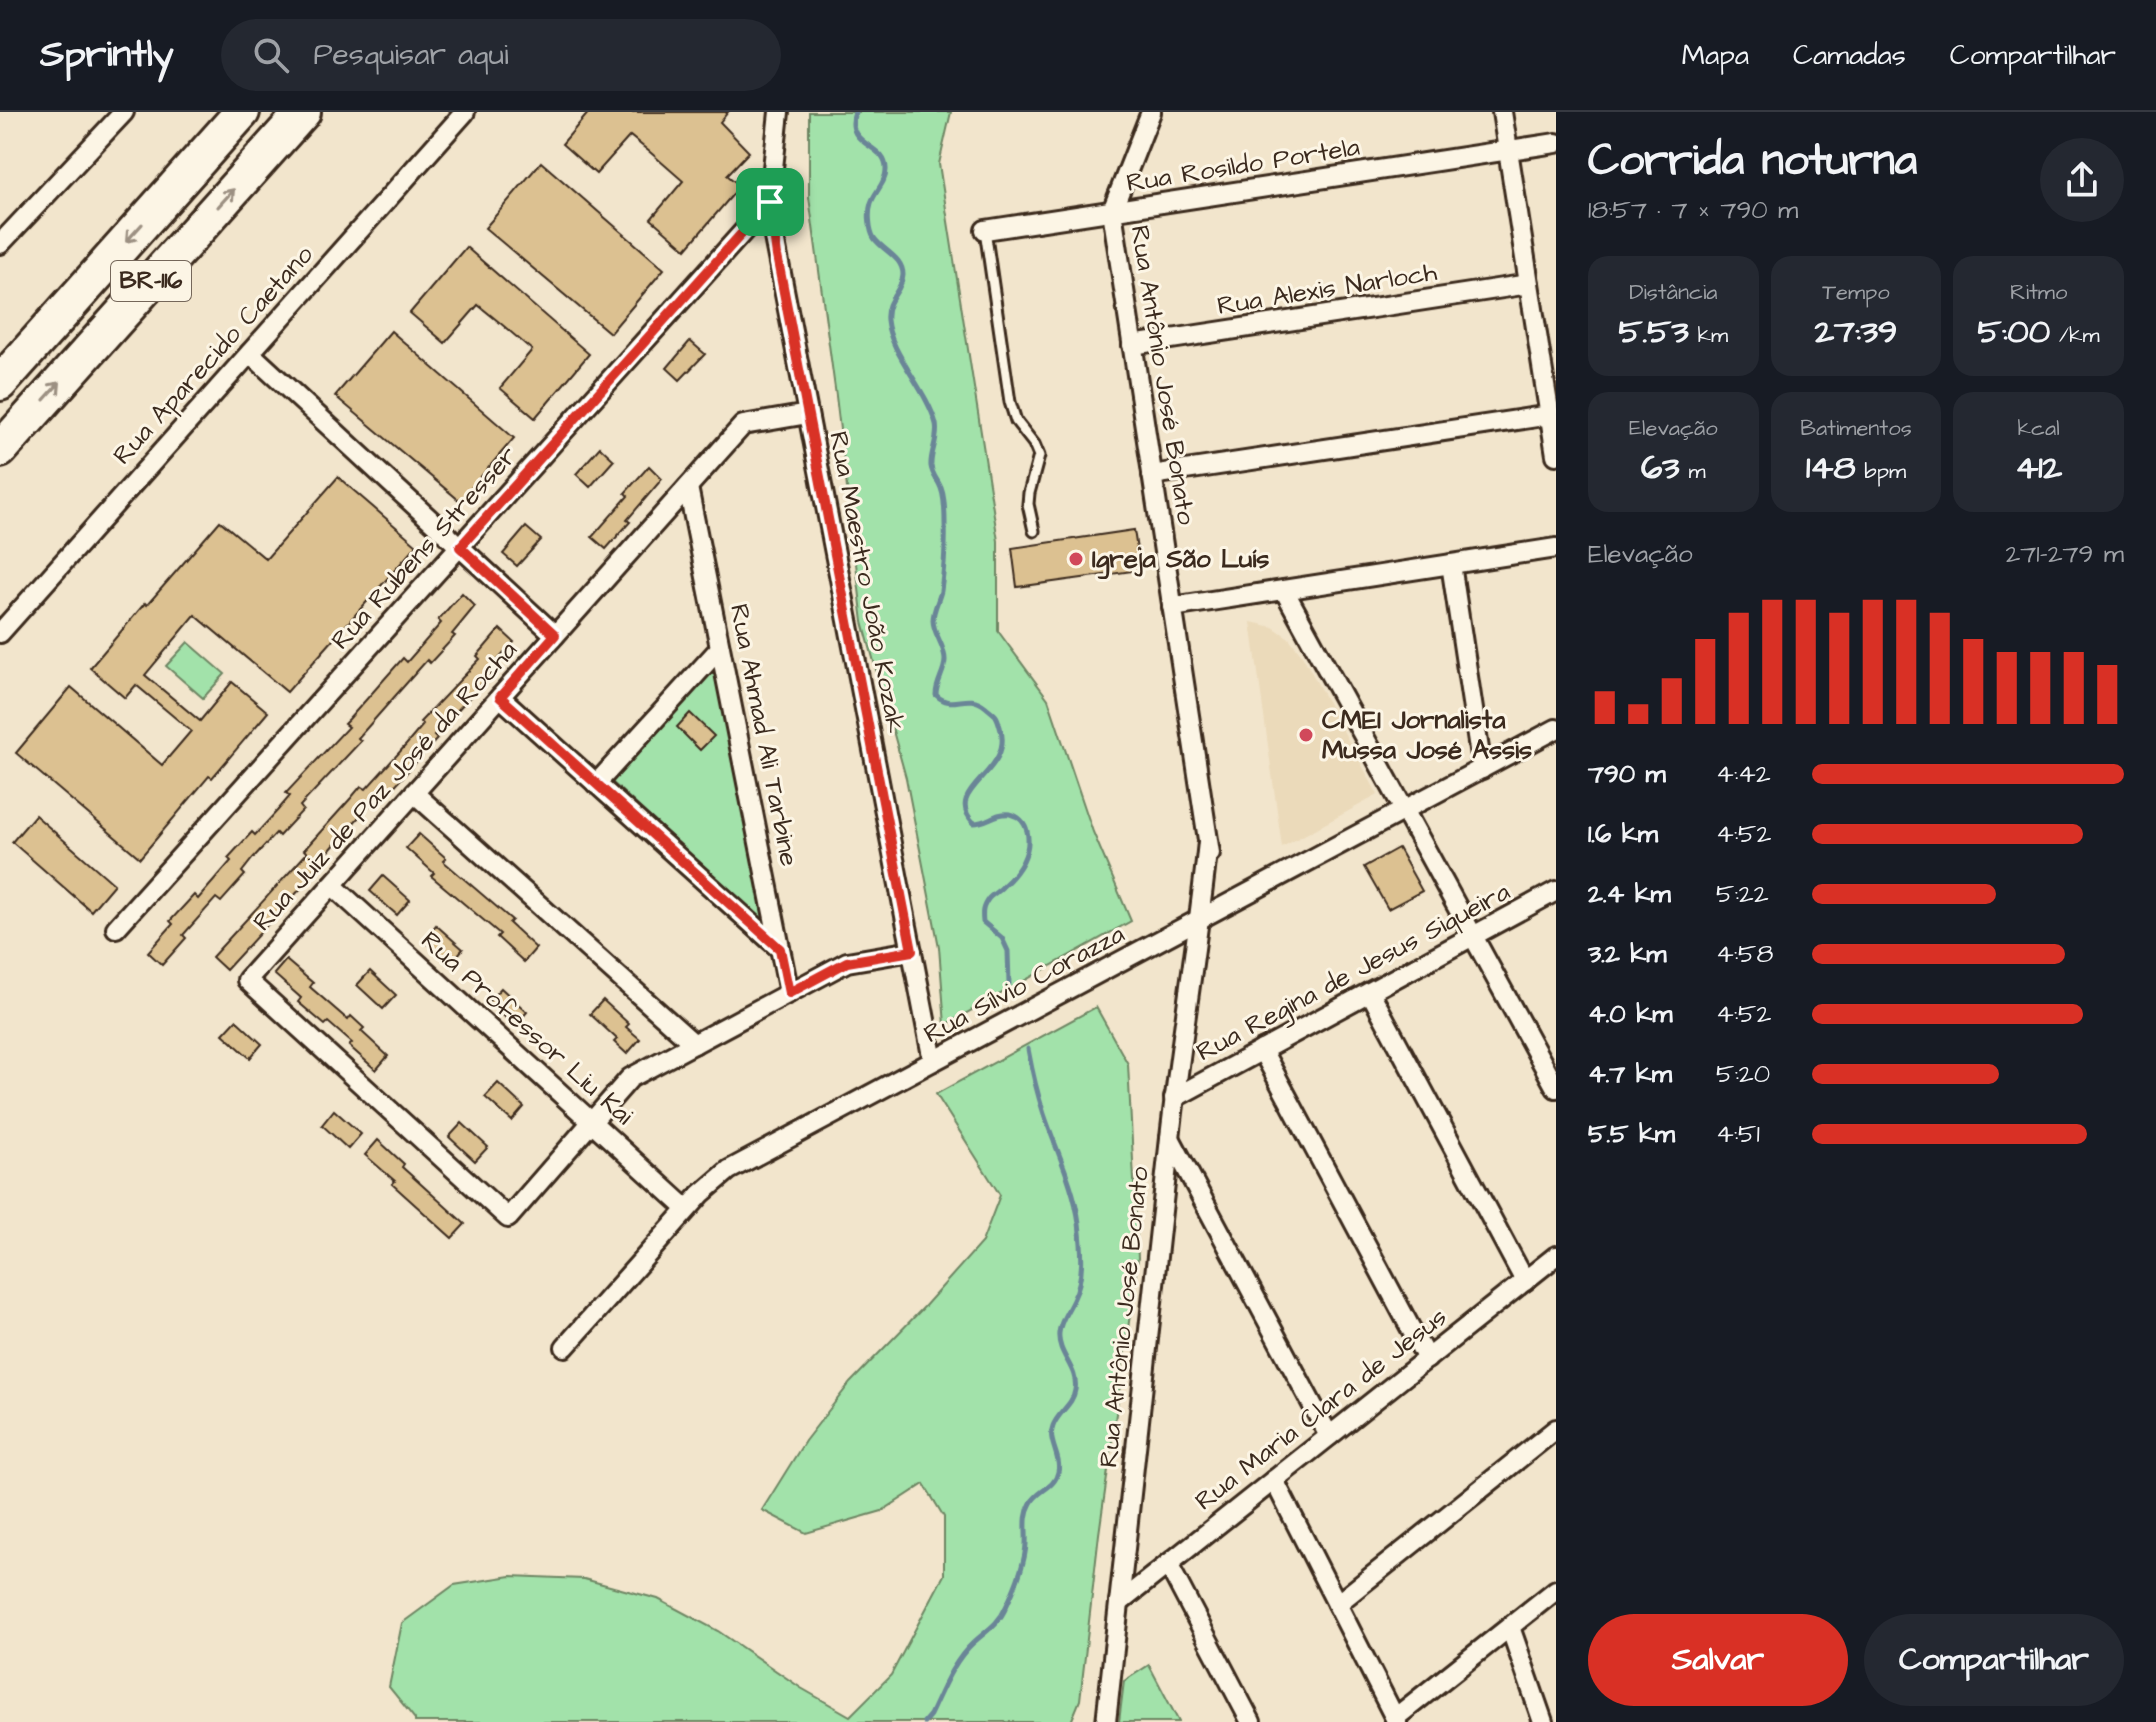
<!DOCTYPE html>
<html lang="pt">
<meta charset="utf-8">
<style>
:root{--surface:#171b24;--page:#242831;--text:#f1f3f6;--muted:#9ea1a6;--line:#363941;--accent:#d93025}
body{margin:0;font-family:"Architects Daughter",sans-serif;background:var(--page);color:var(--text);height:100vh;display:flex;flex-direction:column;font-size:30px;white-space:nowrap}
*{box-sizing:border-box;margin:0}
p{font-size:26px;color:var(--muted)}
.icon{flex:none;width:44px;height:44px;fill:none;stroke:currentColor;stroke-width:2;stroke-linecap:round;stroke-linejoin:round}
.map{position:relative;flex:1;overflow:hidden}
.side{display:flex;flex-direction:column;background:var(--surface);width:600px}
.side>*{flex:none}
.pin{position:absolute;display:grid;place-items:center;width:68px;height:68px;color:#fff;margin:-34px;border-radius:16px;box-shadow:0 4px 12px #0006}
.round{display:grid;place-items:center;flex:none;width:84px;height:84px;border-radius:42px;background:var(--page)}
.overview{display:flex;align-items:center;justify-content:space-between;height:136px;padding:0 32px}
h1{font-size:44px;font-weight:700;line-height:60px}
.figures{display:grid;grid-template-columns:repeat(3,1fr);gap:12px;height:136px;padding:8px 32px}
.figures div{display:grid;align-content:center;border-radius:20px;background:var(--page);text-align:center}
.figures b{font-size:34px;font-weight:700}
.figures small{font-size:22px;font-weight:400}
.figures p{font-size:22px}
.chart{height:224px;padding:16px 32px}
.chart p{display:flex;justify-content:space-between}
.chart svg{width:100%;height:144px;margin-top:8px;stroke:var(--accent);stroke-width:6}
.primary-button{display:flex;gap:16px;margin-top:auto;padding:16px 32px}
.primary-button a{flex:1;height:92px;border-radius:48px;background:var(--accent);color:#fff;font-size:32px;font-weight:700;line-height:92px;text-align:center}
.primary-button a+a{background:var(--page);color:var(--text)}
ul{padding:0 32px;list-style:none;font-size:26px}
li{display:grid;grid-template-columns:128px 96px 1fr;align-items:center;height:60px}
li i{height:20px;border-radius:10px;background:var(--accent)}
header{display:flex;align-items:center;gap:48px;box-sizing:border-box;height:112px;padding:0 40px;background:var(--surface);border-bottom:2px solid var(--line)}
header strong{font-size:38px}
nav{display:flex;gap:44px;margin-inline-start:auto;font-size:28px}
.search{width:560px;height:72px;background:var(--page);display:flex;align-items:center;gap:20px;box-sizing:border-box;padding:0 28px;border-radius:44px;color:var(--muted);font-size:30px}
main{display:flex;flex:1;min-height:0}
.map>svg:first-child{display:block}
.built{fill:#ebdaba}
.green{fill:#a2e2aa;stroke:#6e8664;stroke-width:2}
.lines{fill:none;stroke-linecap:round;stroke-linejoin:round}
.stream{stroke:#6a8597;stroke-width:5}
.building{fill:#dcc191;stroke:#3b2a1e;stroke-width:2}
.lane-casing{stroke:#3b2a1e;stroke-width:15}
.street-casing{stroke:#3b2a1e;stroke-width:24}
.highway-casing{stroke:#3b2a1e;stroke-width:40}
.lane{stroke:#fcf5e5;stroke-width:9}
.street{stroke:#fcf5e5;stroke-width:18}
.highway{stroke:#fcf5e5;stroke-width:34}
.oneway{stroke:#9c9082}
.route-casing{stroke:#fff;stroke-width:16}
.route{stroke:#d93025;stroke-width:10}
.poi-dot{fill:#d1495b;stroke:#fcf5e5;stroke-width:3}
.labels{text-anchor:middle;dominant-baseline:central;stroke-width:6;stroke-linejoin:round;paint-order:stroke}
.shield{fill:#fcf5e5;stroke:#75675a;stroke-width:2}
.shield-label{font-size:24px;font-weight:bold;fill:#3b2a1e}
.street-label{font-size:26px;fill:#3b2a1e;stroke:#fcf5e5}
.poi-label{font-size:26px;font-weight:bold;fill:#3b2a1e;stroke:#fcf5e5;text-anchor:start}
</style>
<header>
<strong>Sprintly</strong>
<div class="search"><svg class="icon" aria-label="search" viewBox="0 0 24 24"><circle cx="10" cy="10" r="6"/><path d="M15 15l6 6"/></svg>Pesquisar aqui</div>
<nav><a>Mapa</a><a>Camadas</a><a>Compartilhar</a></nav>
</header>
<main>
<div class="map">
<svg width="1556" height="1610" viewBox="0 0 1556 1610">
<rect width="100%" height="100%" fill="#f2e5cc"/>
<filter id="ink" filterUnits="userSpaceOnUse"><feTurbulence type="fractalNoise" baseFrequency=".0125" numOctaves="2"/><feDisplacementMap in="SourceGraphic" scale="16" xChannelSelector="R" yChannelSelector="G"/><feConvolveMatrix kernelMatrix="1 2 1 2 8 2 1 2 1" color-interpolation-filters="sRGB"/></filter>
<g filter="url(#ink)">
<path class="built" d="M1251,510L1273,515L1289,526L1302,543L1378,683L1282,735Z"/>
<g class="green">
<path d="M809,0H951L939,52L998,429V519L1048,587L1093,720L1131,809L945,913L939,835L906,666L863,510L836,284L809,85Z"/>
<path d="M188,530L225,562L203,586L166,554Z"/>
<path d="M714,558L766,812L612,670Z"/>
<path d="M1096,895L1128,952L1138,1146L1099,1422L1080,1588L1071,1610H415V1607L389,1575L402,1511L454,1473L511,1464L584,1467L658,1487L718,1519L801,1576L850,1604L891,1563L944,1463V1405L924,1372L882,1399L806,1421L762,1398L805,1329L850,1271L924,1195L982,1130L1000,1083L936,982Z"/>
<path d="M1149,1553L1179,1610H1119L1124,1569Z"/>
</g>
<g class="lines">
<g class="stream">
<path d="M855,0C843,35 887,31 886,58C886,71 875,79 871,91C868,100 869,118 874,126C883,139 903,145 903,163C902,180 885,187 887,208C890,241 927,278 936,312C939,327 930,340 931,354C932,363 938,368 941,376C945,386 945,401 945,412C946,434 944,457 941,479C939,488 933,498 933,508C933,522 945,533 945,548C945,560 936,570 936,583C954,600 965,578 986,595C988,597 995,602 996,604C998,607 999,611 1000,615C1016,661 940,677 974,711C987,711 996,700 1010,702C1018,704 1025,710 1027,719C1032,740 1019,760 1003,774C999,779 993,782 989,786C982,795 982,800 983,810L1002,826L1008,839L1009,872"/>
<path d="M924,1610L930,1603C942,1578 953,1549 974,1530C986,1519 999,1512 1006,1495C1015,1476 1025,1453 1026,1432C1027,1418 1023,1405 1031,1391C1038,1378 1055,1376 1058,1360C1062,1345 1047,1330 1053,1314C1058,1300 1073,1293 1075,1278C1079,1256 1057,1243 1059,1221C1060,1209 1068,1199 1073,1188C1085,1165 1082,1137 1079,1111C1074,1073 1056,1038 1044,1002C1037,981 1032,959 1028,937"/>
</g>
</g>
<g class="building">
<path d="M589,0H728L720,10L749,40L727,63L740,74L686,137L651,107L683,69L651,41L630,24L596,62L562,32Z"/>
<path d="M541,50L664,157L610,221L485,116Z"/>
<path d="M466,135L589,242L535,306L500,276L532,238L499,210L478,193L445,231L410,201Z"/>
<path d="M391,219L514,326L460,389L335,284Z"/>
<path d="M690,229L705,242L680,268L667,256Z"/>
<path d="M600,335L614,348L590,375L576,362Z"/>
<path d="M649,354L662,367L627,408L630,410L606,437L592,425L628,384L625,381Z"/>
<path d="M338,365L417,433L287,580L195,503L145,563L200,609L232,570L268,600L212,666L209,664L140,746L16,641L71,575L162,653L191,619L136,573L125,586L90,556L145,491L147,493L220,409L266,447Z"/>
<path d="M526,415L541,428L517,454L503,442Z"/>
<path d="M1134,418L1140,458L1017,475L1012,436Z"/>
<path d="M462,481L475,494L452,522L455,524L430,551L427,548L358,626L361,629L300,694L303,698L279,724L276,721L253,746L242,760L245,763L221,790L216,786L183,823L186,826L162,853L148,840L173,812L170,809L194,783L198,787L231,749L228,746L252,720L255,723L278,698L290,684L286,681L348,615L344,612L349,607L403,546L407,550L441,511L438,508Z"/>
<path d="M500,517L514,530L490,557L493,560L440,617L434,624L437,627L381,689L376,686L342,724L307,765L309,767L303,774L226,858L212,845L307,741L304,738L351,686L361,674L366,677L406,633L423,613L420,610L480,547L477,544Z"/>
<path d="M690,601L714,624L700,638L677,615Z"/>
<path d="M35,703L114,772L91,799L12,730Z"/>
<path d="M419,722L446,746L443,749L512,808L509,811L536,836L524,850L497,825L500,822L431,764L434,761L406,736Z"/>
<path d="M1398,736L1422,779L1388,797L1364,755Z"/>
<path d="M383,764L410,788L397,803L370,779Z"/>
<path d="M436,813L463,837L450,852L424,828Z"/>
<path d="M286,848L313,871L310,875L348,908L351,904L364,916L361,919L388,944L376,958L349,934L352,931L328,910L325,913L318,907L298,890L301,886L274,862Z"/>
<path d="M370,859L396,883L383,897L357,873Z"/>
<path d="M501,876L527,900L515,914L488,890Z"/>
<path d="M603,888L629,912L626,915L640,927L627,942L614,930L617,927L590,902Z"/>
<path d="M236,908L262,932L250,946L223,922Z"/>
<path d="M498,971L524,995L512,1009L485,985Z"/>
<path d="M334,998L361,1022L348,1037L322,1013Z"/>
<path d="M462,1011L488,1035L475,1049L449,1025Z"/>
<path d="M378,1028L404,1052L402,1055L465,1112L452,1126L392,1072L395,1069L365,1043Z"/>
</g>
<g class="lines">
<defs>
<path id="lane" d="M985,118L1010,290L1016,309L1034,332L1039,344L1029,381L1028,392L1034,419"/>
<g id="street">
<path d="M779,0L771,75L773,120L933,949"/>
<path d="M1151,0L1112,99L1210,741"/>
<path d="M1502,0L1556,343"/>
<path d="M985,118L1556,31"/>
<path d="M0,132L124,0"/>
<path d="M1132,233L1529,172"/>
<path d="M250,241L555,523"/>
<path d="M808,302L743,313L247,868L508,1106L630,966L847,850L912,839"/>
<path d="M1152,363L1550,303"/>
<path d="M688,375L789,881"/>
<path d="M1451,452L1482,657"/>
<path d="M1284,478L1556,976"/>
<path d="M1172,495L1556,436"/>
<path d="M0,521L465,0"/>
<path d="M500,585L780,837"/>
<path d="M596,672L720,536"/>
<path d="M414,681L694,932"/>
<path d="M332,773L687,1097"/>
<path d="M116,816L770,90"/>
<path d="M1370,880L1525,1169"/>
<path d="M1262,938L1427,1247"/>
<path d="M1174,986L1556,779"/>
<path d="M1170,1026L1329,1324"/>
<path d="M565,1235L701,1082L729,1058L1556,617"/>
<path d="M1274,1368L1397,1610"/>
<path d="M1168,1452L1251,1610"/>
<path d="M1119,1491L1556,1144"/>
<path d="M1337,1492L1556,1317"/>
<path d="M1510,1515L1543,1610"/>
<path d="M1395,1606L1556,1478"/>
<path d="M1106,1610L1170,1026C1181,927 1198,829 1208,730"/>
</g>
<g id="highway">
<path d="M0,271L242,0"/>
<path d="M0,338L303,0"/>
</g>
</defs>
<use href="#lane" class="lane-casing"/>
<use href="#street" class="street-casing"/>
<use href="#highway" class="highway-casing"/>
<use href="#lane" class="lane"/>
<use href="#street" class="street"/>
<use href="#highway" class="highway"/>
</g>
<defs><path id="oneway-shaft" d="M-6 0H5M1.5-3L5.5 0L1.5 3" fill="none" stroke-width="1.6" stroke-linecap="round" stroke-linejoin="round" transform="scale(2)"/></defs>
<g class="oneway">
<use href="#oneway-shaft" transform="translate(226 86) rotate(-48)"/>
<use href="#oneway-shaft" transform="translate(134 121) rotate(132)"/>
<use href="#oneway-shaft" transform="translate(52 279) rotate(-48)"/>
</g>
</g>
<g class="lines" filter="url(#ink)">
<defs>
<path id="route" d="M770,90L777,144L912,839L847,850L789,881L780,837L500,585L555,523L460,435Z"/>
</defs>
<use href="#route" class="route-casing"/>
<use href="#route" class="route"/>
</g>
<g class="poi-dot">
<circle cx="1076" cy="447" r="8"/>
<circle cx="1306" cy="623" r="8"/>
</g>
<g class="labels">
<rect class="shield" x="111" y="149" width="80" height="40" rx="6"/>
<g class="shield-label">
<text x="151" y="169">BR-116</text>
</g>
<g class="street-label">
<text transform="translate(1243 53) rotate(-9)">Rua Rosildo Portela</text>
<text transform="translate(1327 177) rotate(-9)">Rua Alexis Narloch</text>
<text transform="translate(213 243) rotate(-48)">Rua Aparecido Caetano</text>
<text transform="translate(1163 263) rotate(81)">Rua Antônio José Bonato</text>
<text transform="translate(424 436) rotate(-48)">Rua Rubens Stresser</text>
<text transform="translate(867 470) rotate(79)">Rua Maestro João Kozak</text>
<text transform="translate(764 623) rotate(79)">Rua Ahmad Ali Tarbine</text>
<text transform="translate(385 674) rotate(-48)">Rua Juiz de Paz José da Rocha</text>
<text transform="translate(1353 860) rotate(-28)">Rua Regina de Jesus Siqueira</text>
<text transform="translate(1024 872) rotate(-28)">Rua Sílvio Corazza</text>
<text transform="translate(527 916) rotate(42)">Rua Professor Liu Kai</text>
<text transform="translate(1124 1205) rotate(-84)">Rua Antônio José Bonato</text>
<text transform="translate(1321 1297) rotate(-38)">Rua Maria Clara de Jesus</text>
</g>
<g class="poi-label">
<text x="1092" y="447">Igreja São Luís</text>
<text x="1322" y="608">CMEI Jornalista<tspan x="1322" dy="30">Mussa José Assis</tspan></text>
</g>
</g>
</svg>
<div class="pin" style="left:770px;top:90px;background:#1e9e55"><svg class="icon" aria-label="arrive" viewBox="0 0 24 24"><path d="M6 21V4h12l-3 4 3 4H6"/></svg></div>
</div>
<section class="side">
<div class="overview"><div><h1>Corrida noturna</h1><p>18:57 · 7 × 790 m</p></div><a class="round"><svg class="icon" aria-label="share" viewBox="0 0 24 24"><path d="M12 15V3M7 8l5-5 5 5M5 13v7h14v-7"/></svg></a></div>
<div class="figures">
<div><p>Distância</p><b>5.53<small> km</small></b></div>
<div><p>Tempo</p><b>27:39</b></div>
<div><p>Ritmo</p><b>5:00<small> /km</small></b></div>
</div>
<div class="figures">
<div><p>Elevação</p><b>63<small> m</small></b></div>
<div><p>Batimentos</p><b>148<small> bpm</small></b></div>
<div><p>kcal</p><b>412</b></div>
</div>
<div class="chart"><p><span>Elevação</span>271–279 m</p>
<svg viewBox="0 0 160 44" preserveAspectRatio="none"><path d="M5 44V34M15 44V38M25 44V30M35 44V18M45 44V10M55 44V6M65 44V6M75 44V10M85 44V6M95 44V6M105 44V10M115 44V18M125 44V22M135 44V22M145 44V22M155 44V26"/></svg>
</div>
<ul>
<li><b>790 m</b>4:42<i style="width:100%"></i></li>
<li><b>1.6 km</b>4:52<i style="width:87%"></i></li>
<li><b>2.4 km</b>5:22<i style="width:59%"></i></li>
<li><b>3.2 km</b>4:58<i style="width:81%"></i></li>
<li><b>4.0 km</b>4:52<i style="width:87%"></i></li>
<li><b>4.7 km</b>5:20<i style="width:60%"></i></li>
<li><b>5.5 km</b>4:51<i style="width:88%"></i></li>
</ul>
<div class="primary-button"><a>Salvar</a><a>Compartilhar</a></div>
</section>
</main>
